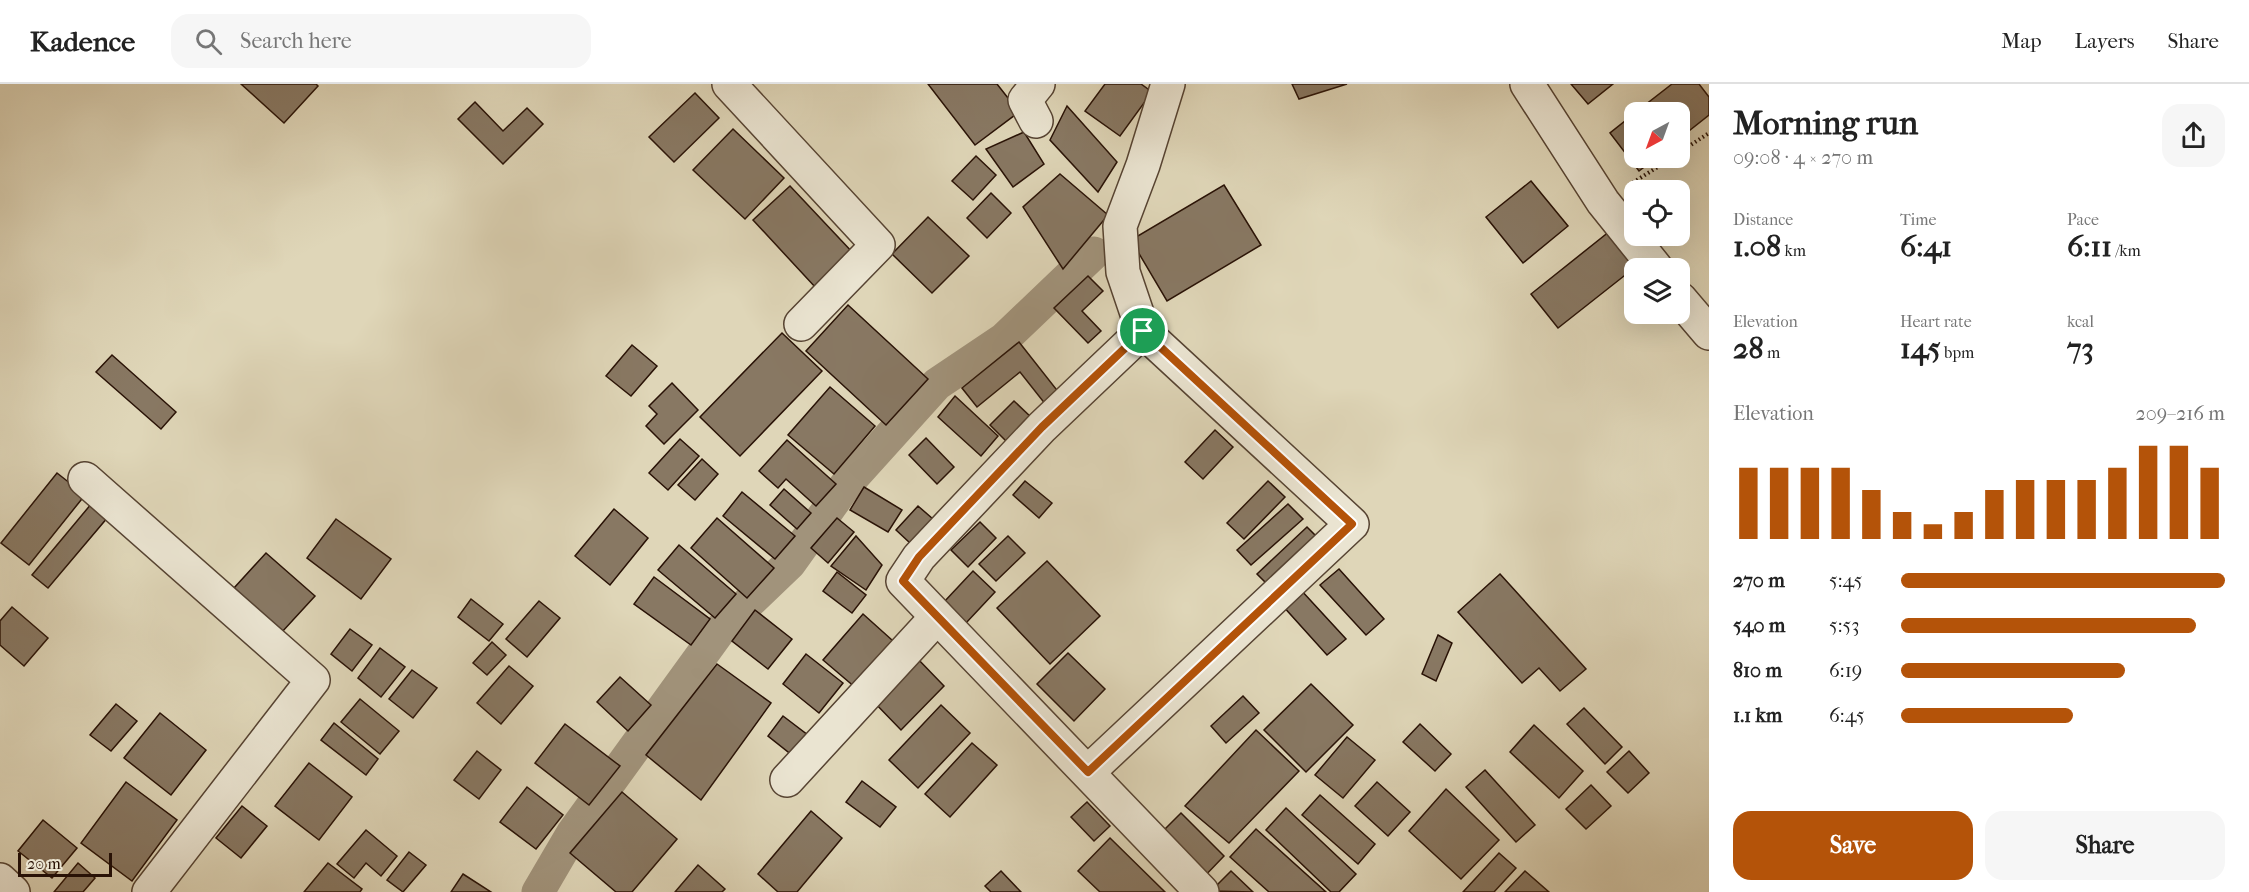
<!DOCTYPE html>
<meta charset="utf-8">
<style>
:root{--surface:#fff;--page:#f6f6f6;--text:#222;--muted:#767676;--line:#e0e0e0;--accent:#b45309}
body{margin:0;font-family:"IM FELL French Canon",serif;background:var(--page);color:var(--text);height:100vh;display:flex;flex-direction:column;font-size:22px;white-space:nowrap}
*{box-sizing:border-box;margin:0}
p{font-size:20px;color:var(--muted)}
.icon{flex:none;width:33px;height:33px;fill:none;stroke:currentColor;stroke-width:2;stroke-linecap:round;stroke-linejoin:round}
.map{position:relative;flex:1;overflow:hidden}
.side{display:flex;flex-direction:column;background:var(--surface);width:540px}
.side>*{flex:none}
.needle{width:39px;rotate:221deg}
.buttons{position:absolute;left:1624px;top:18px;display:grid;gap:12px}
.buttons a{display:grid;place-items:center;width:66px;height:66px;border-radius:12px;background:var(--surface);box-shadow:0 6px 24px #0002;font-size:30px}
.scale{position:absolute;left:18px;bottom:15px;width:94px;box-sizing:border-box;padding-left:6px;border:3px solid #291206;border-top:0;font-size:16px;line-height:21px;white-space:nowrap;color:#291206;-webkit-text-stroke:4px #eae4d1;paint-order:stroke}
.pin{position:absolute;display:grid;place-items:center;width:51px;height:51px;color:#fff;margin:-26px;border:3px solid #fff;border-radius:50%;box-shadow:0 2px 6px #0007}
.round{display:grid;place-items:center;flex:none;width:63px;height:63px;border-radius:18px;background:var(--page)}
.headline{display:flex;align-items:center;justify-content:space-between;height:102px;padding:0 24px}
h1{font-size:33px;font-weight:700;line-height:45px}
.figures{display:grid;grid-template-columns:repeat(3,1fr);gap:9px;height:102px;padding:6px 24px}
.figures div{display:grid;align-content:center}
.figures b{font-size:30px;font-weight:700}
.figures small{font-size:16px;font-weight:400}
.figures p{font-size:16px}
.chart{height:168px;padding:12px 24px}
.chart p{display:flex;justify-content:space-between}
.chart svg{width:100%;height:108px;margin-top:6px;stroke:var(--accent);stroke-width:6}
.button{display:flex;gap:12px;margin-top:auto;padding:12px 24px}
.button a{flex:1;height:69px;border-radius:18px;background:var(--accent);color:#fff;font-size:24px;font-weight:700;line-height:69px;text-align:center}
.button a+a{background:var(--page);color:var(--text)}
ul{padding:0 24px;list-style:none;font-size:20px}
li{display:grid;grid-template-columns:96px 72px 1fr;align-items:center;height:45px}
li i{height:15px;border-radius:8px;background:var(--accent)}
header{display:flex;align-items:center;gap:36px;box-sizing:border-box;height:84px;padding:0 30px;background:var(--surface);border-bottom:2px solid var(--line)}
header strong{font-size:28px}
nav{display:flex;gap:33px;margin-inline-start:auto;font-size:21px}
.search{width:420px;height:54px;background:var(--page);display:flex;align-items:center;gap:15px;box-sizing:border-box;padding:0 21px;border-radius:18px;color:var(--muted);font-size:22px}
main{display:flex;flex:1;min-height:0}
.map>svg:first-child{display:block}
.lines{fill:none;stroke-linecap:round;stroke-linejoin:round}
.canal{stroke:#a1937b;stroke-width:33}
.building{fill:#887863;stroke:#291206;stroke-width:1.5}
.minor-casing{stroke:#564332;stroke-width:36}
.path{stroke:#291206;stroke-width:4;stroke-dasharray:1.5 3;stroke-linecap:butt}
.minor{stroke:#eae4d1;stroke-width:33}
.route-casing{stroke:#fff;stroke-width:12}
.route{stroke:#b45309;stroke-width:8}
</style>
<header>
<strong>Kadence</strong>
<div class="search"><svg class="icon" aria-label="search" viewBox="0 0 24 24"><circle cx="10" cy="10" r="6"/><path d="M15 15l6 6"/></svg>Search here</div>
<nav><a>Map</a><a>Layers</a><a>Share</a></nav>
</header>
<main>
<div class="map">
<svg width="1709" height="808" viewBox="0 0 1709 808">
<rect width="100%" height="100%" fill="#dfd6b8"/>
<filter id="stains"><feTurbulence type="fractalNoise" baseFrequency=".00333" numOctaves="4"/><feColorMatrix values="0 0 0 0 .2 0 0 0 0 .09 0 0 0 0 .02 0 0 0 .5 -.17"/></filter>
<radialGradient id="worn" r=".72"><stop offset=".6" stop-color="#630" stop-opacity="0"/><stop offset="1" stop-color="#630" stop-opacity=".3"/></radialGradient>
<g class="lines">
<path class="canal" d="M538,808L572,750L720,546L790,479L845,402L937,300L1004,255L1094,169"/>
</g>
<g class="building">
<path d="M241,0H316L318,2L284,39Z"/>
<path d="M928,0H997L1019,28L975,61Z"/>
<path d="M1105,0H1141L1152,8L1120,52L1085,27Z"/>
<path d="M1292,0H1347L1299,15Z"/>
<path d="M1571,0H1613L1588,20Z"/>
<path d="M1672,0H1699L1709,13V31L1680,54V28H1636Z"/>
<path d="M695,9L719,34L674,78L649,53Z"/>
<path d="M475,18L503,47L527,24L543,40L503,80L458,35Z"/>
<path d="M1067,22L1117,78L1098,108L1050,56Z"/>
<path d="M1635,29V74H1656L1639,87L1610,49Z"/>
<path d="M733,45L784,94L745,135L693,86Z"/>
<path d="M1024,48L1044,80L1013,103L986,65Z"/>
<path d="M976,72L996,91L973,116L952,97Z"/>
<path d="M1060,90L1108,131L1063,185L1023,123Z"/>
<path d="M1531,97L1568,142L1523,179L1486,133Z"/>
<path d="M1224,101L1261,161L1167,217L1131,156Z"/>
<path d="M790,102L854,170L816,204L753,136Z"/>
<path d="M991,109L1011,129L987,154L967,134Z"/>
<path d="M928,133L969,172L932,209L892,170Z"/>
<path d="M1615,143L1643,177L1558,244L1531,210Z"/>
<path d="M1088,192L1103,207L1082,227L1101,247L1088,259L1054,224Z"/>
<path d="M848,221L928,295L886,341L806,267Z"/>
<path d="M782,249L822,287L740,372L700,333Z"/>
<path d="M1019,258L1060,310L1046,321L1020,288L977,323L962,304Z"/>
<path d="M632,261L657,282L631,312L606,292Z"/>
<path d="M112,271L176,328L161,345L96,288Z"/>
<path d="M672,299L698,326L664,360L646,342L657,330L649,322Z"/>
<path d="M830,303L875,342L834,390L788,351Z"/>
<path d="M955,312L998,352L981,372L938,333Z"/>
<path d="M1014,317L1033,335L1009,360L990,341Z"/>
<path d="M1215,346L1233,363L1203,395L1185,378Z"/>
<path d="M926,354L954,383L937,400L909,371Z"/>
<path d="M680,355L699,372L668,406L649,389Z"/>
<path d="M787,356L836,400L816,422L786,395L778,404L759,387Z"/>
<path d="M702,375L718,390L695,416L678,401Z"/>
<path d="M57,389L85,411L29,481L1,459Z"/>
<path d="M1025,397L1052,419L1039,434L1013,411Z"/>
<path d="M1268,397L1285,413L1244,455L1227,439Z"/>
<path d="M864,403L902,426L888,448L850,426Z"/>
<path d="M784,405L811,429L797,445L770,421Z"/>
<path d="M742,408L795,452L775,475L723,432Z"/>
<path d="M92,419L108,433L48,504L32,491Z"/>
<path d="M1288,420L1303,435L1251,481L1237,466Z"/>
<path d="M918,422L933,435L910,459L896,446Z"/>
<path d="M614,425L648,454L610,501L575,472Z"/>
<path d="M717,434L774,484L747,514L691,464Z"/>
<path d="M837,434L854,448L828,479L811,464Z"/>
<path d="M336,435L391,475L361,515L307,474Z"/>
<path d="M980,438L996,454L968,483L951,466Z"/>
<path d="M1307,443L1322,458L1272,505L1257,490Z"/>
<path d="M856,452L882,481L866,506L831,482Z"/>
<path d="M1008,452L1025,469L996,497L979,480Z"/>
<path d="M679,461L736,510L715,534L658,486Z"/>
<path d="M266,469L315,512L282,548L234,504Z"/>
<path d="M1047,477L1100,532L1050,580L997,524Z"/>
<path d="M1339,485L1384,535L1366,551L1320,501Z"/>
<path d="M973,487L995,508L966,539L944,518Z"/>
<path d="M837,488L866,511L852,529L823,507Z"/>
<path d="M1500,490L1586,585L1560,607L1539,584L1522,599L1458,528Z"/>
<path d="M654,493L710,535L691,561L634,520Z"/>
<path d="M1300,505L1346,555L1327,571L1282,521Z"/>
<path d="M471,515L503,540L489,557L458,533Z"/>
<path d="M539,517L560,534L527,573L506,555Z"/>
<path d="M12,523L48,554L24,582L0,561V537Z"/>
<path d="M755,526L792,555L768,585L732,557Z"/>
<path d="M863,530L902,565L863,610L823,576Z"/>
<path d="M350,545L372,561L352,587L331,570Z"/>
<path d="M1438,551L1452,559L1436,597L1422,590Z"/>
<path d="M492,558L506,571L487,591L473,579Z"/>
<path d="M380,564L405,583L381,613L358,594Z"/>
<path d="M1068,569L1105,605L1074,637L1037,600Z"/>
<path d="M806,570L843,599L819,629L783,600Z"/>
<path d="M915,572L944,602L901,646L872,616Z"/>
<path d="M717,580L771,619L701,716L646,671Z"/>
<path d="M509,582L533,602L501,640L477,619Z"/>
<path d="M412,586L437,604L413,634L389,615Z"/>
<path d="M620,593L651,621L628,647L597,618Z"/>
<path d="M1311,600L1353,641L1306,688L1264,646Z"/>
<path d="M1243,612L1259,629L1226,659L1211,642Z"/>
<path d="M360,615L399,647L380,670L341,638Z"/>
<path d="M116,620L137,637L111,667L90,651Z"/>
<path d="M941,621L970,649L918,704L889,676Z"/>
<path d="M1584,624L1622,663L1605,680L1567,640Z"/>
<path d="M160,629L206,666L171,711L124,674Z"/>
<path d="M783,632L817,658L802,679L768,652Z"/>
<path d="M334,639L378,675L366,691L321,656Z"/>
<path d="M565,640L620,682L589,721L535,679Z"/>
<path d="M1420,640L1451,670L1435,687L1403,658Z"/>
<path d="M1534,641L1583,687L1559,714L1510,668Z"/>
<path d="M1256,646L1299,687L1229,759L1185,722Z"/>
<path d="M1347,653L1375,676L1343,714L1315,691Z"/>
<path d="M972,659L997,681L950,733L925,710Z"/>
<path d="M477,667L501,686L479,715L454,696Z"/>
<path d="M1629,667L1649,689L1628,709L1607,688Z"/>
<path d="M309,679L352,713L319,756L275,722Z"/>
<path d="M1485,686L1535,741L1516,758L1466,703Z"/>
<path d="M862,697L896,723L880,743L846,718Z"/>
<path d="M126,698L177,736L132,797L81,759Z"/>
<path d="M1377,698L1410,728L1388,752L1355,722Z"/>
<path d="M1591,701L1611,722L1586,745L1566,725Z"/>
<path d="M527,703L563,731L536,765L500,738Z"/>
<path d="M1446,705L1499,756L1461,795L1409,747Z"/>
<path d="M622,708L677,755L632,808H616L570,769Z"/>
<path d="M1320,711L1375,760L1358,780L1302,731Z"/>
<path d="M1087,718L1110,742L1094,757L1071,733Z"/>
<path d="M242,722L267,742L241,774L216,754Z"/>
<path d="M1286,724L1356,790L1339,808H1331L1266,746Z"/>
<path d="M811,727L842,754L797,808H778L758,790Z"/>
<path d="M1181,729L1224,772L1200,797L1158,752Z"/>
<path d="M43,736L77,764L52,794L18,767Z"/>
<path d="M1256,745L1326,808H1269L1230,773Z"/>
<path d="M366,746L397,772L381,792L366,779L354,794L337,780Z"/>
<path d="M1110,754L1165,808H1100L1078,787Z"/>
<path d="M409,768L426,781L403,808L387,796Z"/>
<path d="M1499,769L1516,784L1494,808H1463Z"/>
<path d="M78,779L95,794L83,808H54Z"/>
<path d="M328,779L362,805L360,808H304Z"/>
<path d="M698,781L725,805L722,808H675Z"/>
<path d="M1001,787L1021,808H991L985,802Z"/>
<path d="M1231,787L1253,808L1211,807Z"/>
<path d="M1525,787L1549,808H1505Z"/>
<path d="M463,790L491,808H451Z"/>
</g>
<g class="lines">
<defs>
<g id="minor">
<path d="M729,0L878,161L801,240"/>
<path d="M1168,0L1143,81L1120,142L1123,188L1143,247L1042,343L919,473L903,497L1202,808"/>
<path d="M1527,0L1603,118L1656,184"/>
<path d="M1036,37L1025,16L1038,0"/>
<path d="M1680,215L1709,249"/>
<path d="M85,395L313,596L149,808"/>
<path d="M1088,688L1352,440L1143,247"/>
<path d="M787,696L937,533"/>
<path d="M0,796L13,808"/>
</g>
</defs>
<use href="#minor" class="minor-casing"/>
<g class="path">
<path d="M1680,68L1709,49"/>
<path d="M1629,101L1672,74"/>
</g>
<use href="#minor" class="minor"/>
</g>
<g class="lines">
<defs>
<path id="route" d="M1143,247L1352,440L1088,688L903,497L919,473L1042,343Z"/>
</defs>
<use href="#route" class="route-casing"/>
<use href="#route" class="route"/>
</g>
<rect width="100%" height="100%" filter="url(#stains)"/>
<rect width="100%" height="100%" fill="url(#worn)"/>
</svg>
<div class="buttons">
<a><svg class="needle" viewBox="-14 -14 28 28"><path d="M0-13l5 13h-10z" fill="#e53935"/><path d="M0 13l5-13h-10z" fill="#767676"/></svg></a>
<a><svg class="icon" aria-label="locate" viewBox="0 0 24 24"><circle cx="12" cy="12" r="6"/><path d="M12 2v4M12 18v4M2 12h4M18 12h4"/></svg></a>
<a><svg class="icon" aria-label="layers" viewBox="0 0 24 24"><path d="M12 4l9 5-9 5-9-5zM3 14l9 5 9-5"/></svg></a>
</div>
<div class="scale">20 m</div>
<div class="pin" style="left:1143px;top:247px;background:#1e9e55"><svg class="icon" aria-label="arrive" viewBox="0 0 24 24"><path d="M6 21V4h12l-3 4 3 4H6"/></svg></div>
</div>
<section class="side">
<div class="headline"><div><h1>Morning run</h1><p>09:08 · 4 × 270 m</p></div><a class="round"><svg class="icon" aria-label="share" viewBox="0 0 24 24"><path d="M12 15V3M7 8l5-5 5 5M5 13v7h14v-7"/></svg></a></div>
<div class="figures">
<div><p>Distance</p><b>1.08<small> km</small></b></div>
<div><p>Time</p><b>6:41</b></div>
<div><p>Pace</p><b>6:11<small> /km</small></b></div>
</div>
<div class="figures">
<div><p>Elevation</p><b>28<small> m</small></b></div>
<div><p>Heart rate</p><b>145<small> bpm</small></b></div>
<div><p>kcal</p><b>73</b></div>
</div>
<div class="chart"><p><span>Elevation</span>209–216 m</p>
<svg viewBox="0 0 160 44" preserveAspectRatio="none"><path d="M5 44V15M15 44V15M25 44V15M35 44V15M45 44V24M55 44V33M65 44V38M75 44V33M85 44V24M95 44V20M105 44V20M115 44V20M125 44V15M135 44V6M145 44V6M155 44V15"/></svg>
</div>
<ul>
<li><b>270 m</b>5:45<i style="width:100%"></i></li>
<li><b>540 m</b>5:53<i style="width:91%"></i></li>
<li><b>810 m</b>6:19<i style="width:69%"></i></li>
<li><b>1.1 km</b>6:45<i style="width:53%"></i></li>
</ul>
<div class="button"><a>Save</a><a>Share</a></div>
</section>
</main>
